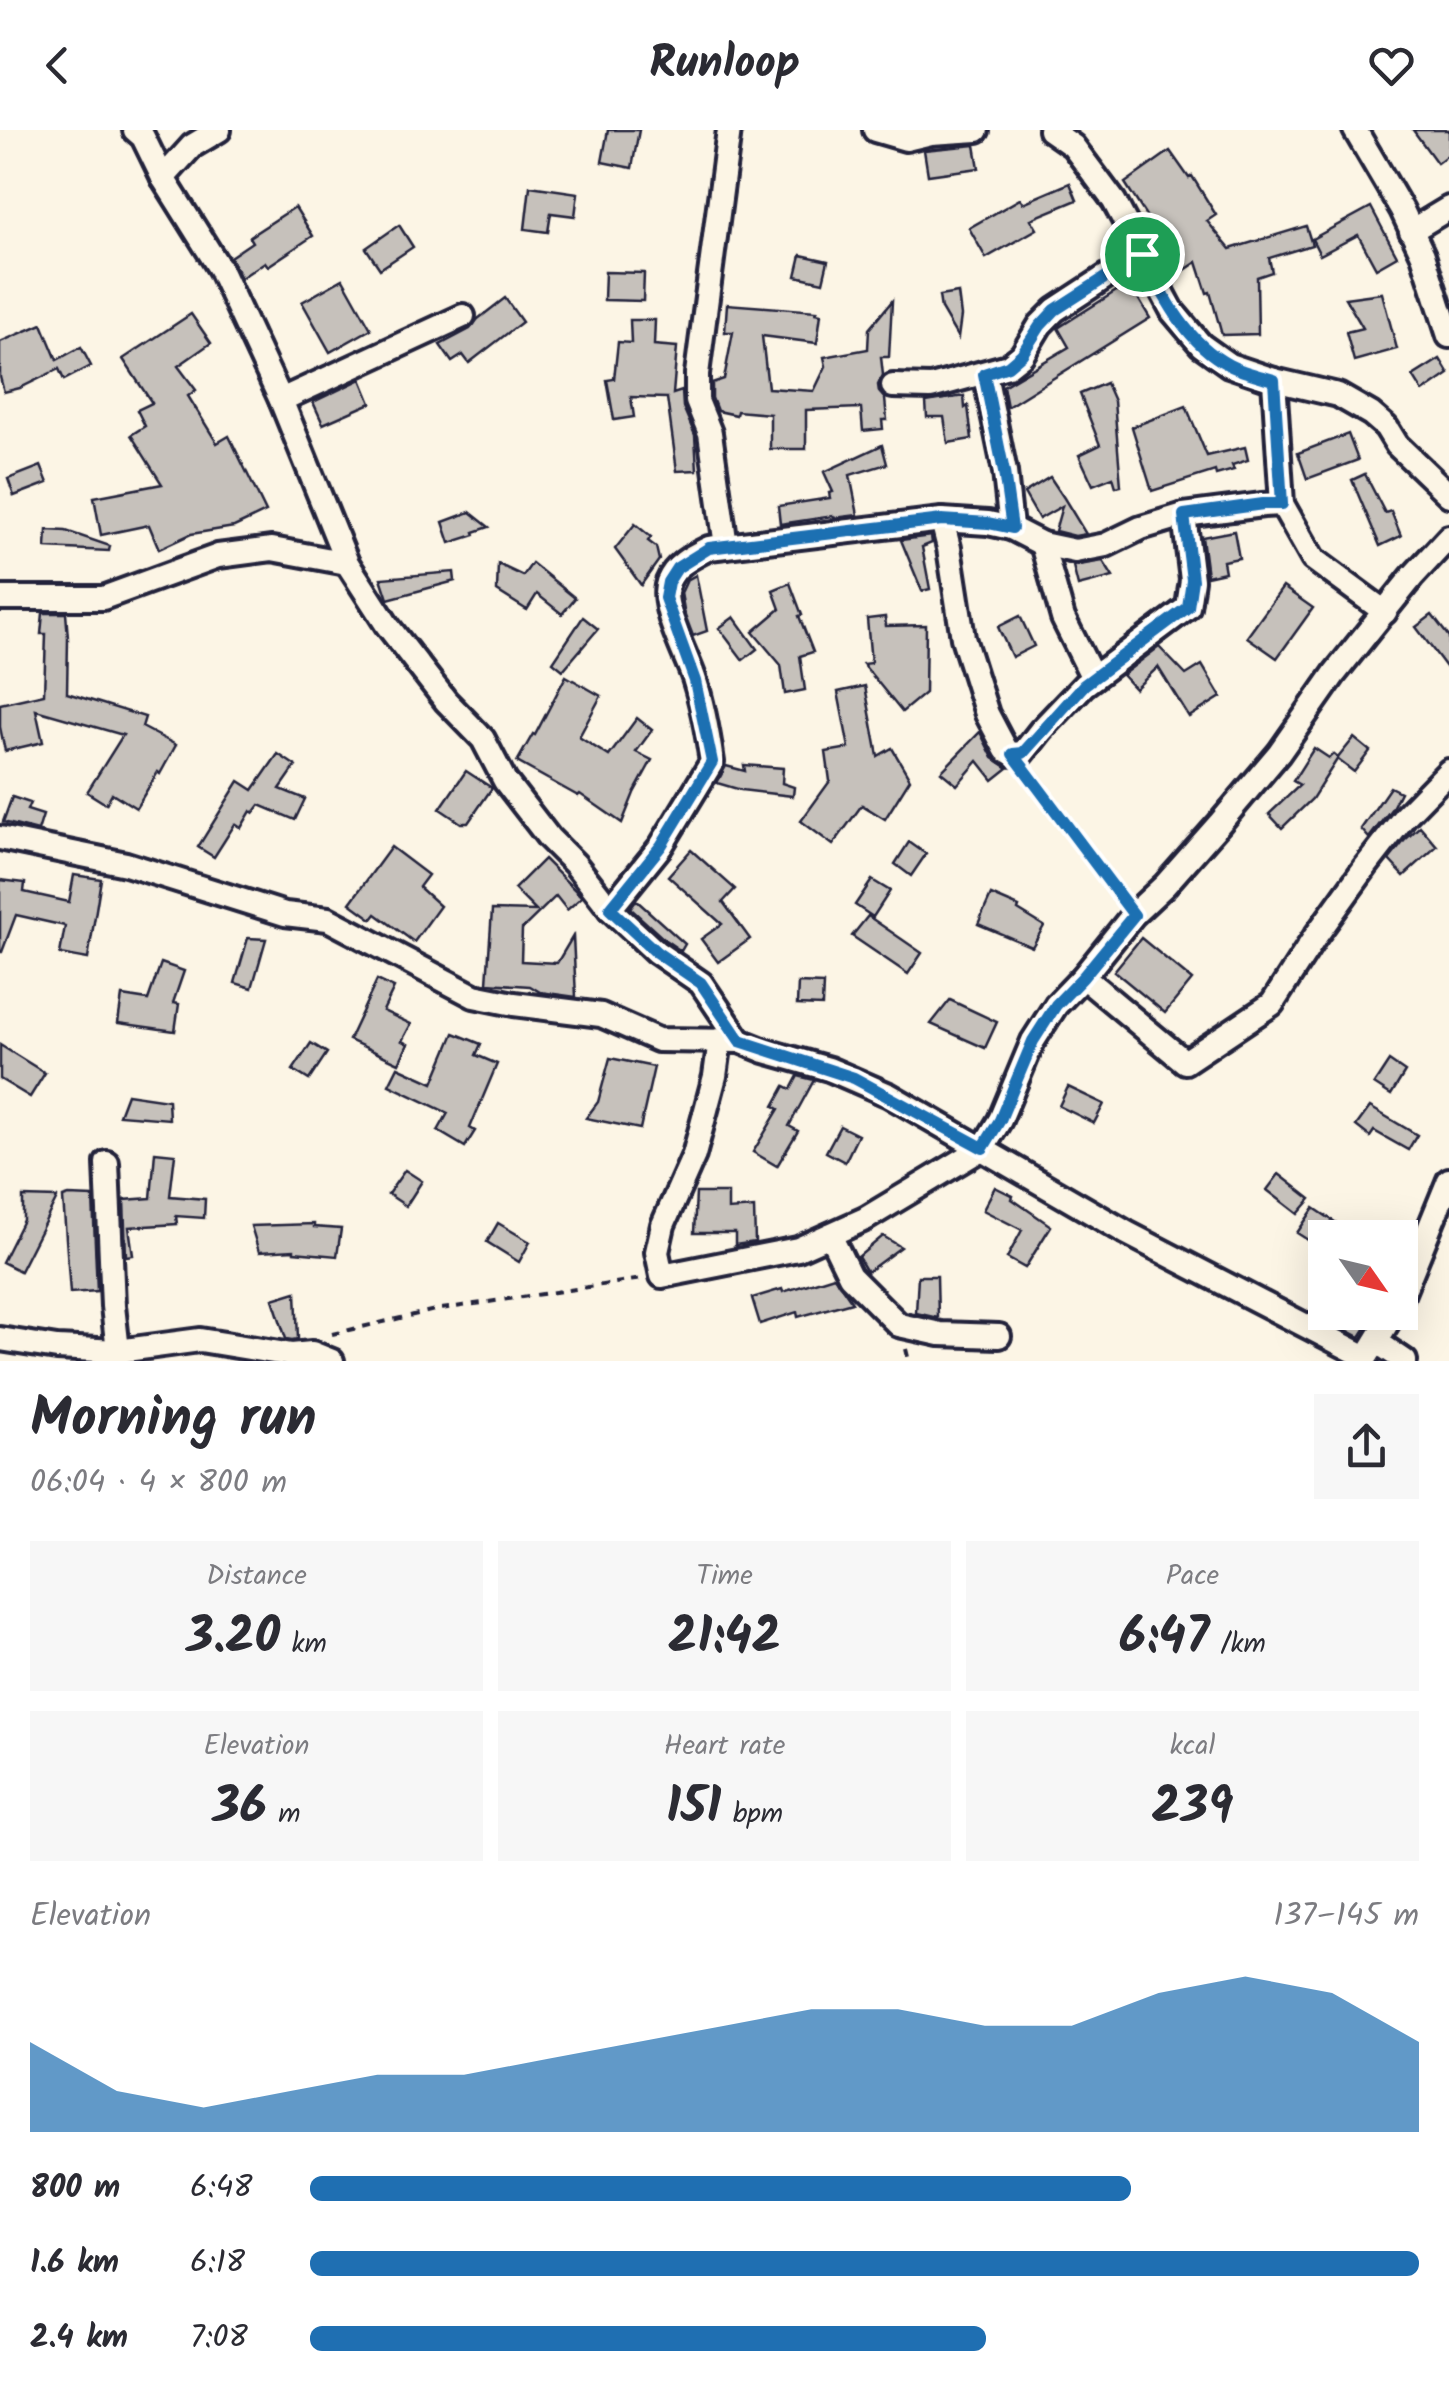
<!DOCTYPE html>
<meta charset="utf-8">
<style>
:root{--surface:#fff;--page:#f7f7f7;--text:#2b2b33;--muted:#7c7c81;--accent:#1f6fb2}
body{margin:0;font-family:Kalam,sans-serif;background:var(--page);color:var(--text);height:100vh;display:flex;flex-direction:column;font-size:38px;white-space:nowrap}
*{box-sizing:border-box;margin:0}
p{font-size:32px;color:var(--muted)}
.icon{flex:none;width:55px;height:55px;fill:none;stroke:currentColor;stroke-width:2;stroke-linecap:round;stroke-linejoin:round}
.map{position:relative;height:1231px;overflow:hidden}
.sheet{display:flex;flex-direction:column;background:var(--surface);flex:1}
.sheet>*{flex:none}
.needle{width:65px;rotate:124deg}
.tools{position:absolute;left:1308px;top:1090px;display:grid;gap:20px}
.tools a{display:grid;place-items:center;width:110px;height:110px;border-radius:0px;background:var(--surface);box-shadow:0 10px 40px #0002;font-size:50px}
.pin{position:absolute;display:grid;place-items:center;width:85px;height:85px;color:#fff;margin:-42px;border:5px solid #fff;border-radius:50%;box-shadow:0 2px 10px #0007}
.round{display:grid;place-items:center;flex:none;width:105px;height:105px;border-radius:0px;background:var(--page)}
.headline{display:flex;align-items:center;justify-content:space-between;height:170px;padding:0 30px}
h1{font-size:55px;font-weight:700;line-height:75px}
.stats{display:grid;grid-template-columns:repeat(3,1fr);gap:15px;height:170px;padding:10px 30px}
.stats div{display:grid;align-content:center;border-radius:0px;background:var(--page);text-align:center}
.stats b{font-size:50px;font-weight:700}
.stats small{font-size:28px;font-weight:400}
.stats p{font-size:28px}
.chart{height:280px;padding:20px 30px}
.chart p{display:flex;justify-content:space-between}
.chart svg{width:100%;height:180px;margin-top:10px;fill:var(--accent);opacity:.7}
ul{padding:0 30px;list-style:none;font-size:32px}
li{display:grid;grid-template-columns:160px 120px 1fr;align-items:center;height:75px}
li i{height:25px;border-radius:12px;background:var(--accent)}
header{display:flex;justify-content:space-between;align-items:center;height:130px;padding:0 30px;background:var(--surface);font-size:45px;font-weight:700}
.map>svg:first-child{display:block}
.building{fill:#c6c1bb;stroke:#22223b;stroke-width:2.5}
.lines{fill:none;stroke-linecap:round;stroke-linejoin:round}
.street-casing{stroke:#22223b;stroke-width:30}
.path{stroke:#22223b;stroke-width:4;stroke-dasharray:8 8;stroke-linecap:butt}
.street{stroke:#fcf5e5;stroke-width:22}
.route-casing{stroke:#fff;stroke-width:20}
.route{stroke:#1f6fb2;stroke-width:12}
</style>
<header><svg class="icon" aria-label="back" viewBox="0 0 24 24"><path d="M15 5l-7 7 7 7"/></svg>Runloop<svg class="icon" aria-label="heart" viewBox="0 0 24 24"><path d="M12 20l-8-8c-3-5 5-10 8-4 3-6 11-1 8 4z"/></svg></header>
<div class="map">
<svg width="1449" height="1231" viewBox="0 0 1449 1231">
<rect width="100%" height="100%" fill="#fcf5e5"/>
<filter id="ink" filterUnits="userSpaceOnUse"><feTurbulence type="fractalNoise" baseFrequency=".01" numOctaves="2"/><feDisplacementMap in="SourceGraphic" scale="20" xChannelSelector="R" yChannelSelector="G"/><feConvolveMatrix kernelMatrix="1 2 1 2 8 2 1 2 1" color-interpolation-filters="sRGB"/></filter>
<g filter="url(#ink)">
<g class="building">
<path d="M608,0H639L632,38L602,32Z"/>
<path d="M1413,0H1449V24L1437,33Z"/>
<path d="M975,15L979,38L928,45L924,20Z"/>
<path d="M1170,21L1189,48L1192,46L1216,85L1207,91L1230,119L1306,96L1312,115L1269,128L1272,142L1257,147L1258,204L1222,205L1210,162L1207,163L1197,132L1182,142L1125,53Z"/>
<path d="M1070,53L1077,70L1031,89L1037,99L986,128L969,98L1020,69L1023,73Z"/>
<path d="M530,56L578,63L575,86L551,83L548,102L525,99Z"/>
<path d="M295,77L313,106L268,136L265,132L241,148L230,127L252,112L249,107Z"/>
<path d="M1371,77L1397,126L1376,138L1358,105L1320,125L1312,109Z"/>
<path d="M399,95L413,117L380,139L366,118Z"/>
<path d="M801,125L828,131L823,152L796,146Z"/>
<path d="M605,142L644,143L643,171L604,170Z"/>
<path d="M343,149L371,199L330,222L302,172Z"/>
<path d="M1129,153L1150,188L1007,277L1003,256L1069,217L1058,198Z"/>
<path d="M958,163L961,186L958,208L941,179L939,166Z"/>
<path d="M1382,163L1397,219L1354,231L1346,202L1363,198L1345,168Z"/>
<path d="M505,168L522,192L469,233L463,225L452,232L440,215L470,199L478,189Z"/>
<path d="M892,171L889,227H881L883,245L878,255L879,262L885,269L887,290H882L883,299L863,301L861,278L806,280V319H770V284L737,281L736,285L717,281L712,268V253L724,249L733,202H725L727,174L817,181L816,183L821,184L817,213L762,206L768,258L814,261L826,236L824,227L868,219L869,199Z"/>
<path d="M191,184L211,213L178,236L196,260L188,266L217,313L229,306L266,382L234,397L191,404L159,419L149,395L101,405L94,367L162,354L131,305L145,296L137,280L152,273L123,229Z"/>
<path d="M630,190H655L654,215L677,217L673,264L682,261L683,277L695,305L697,340L677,341L667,268L631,267L634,287L614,290L607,250L614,249L618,212L631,213Z"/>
<path d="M42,194L57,230L81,217L91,236L64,250L59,239L20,258L4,262L0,247V212Z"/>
<path d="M1440,229L1449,244L1423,262L1413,246Z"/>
<path d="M361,249L371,273L323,294L313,272Z"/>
<path d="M1106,253L1114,271L1121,356L1116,357L1113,347L1093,355L1079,325L1100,315L1080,264Z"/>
<path d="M964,266L965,278L968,276L972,309L948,313L944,287H927L926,272Z"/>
<path d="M1186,276L1207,326L1245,317L1248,330L1232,335L1234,340L1216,345L1215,341L1152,361L1132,297Z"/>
<path d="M1348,304L1358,330L1307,349L1298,323Z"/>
<path d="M882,315L887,334L850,345L858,385L834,388L833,386L780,394L778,376L830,368L829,363L833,362L824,342Z"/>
<path d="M41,336L48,353L14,366L8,349Z"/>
<path d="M1365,344L1385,383L1391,381L1401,406L1380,416L1352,350Z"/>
<path d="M1050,347L1064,368L1086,404L1075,406L1055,401L1062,376L1039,389L1024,363Z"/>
<path d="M470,382L489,397L474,402L475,405L450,413L443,392Z"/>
<path d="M635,394L651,407L648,411L656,417L659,430L641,455L615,419Z"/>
<path d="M47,400L66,401L110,416L109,421L46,418Z"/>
<path d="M1234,401L1239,428L1223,431L1225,442L1207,446L1202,407Z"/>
<path d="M931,406L932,413L922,417L930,459L922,461L901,410Z"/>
<path d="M1103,431L1113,447L1078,456L1073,436Z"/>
<path d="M532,433L575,468L562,484L537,464L527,480L497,461L498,434L523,446Z"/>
<path d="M454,442L455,451L388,469L381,448Z"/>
<path d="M696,445L707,501L693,506L685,485L681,463L687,450Z"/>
<path d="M790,453L802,485L799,486L813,522L800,526L805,560L785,564L781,535L753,502L780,479L773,460Z"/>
<path d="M1283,457L1313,478L1277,528L1247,507Z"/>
<path d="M43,483H66L68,508L67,563L145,587L142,597L176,615L160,644L158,642L136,678L112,663L106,674L87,662L123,605L36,580L43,612L5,621L0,597V574L44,564L46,504H41Z"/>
<path d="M1432,485L1449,507V541L1416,497Z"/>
<path d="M1020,486L1034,516L1012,527L998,497Z"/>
<path d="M583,487L598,499L563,540L553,532Z"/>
<path d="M734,487L757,519L743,530L719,498Z"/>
<path d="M885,487L886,496L926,495L925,563L902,582L863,534L871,533L867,489Z"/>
<path d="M1159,517L1186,545L1202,535L1221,567L1189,587L1158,537L1135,559L1122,545Z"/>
<path d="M566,546L601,566L579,607L609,626L637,588L652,600L636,622L652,630L634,663L622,693L580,664L578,666L517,632L533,604L535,605Z"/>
<path d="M865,556L878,626L892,618L910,649L885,689L862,675L833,715L801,691L830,651L826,622L849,618L838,562Z"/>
<path d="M980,602L993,628L1008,638L993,650L978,631L957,655L941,642Z"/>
<path d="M1354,608L1370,621L1354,642L1337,629Z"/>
<path d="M1314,618L1329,628L1333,624L1338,628L1312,669L1282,698L1269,684L1300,655L1293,651Z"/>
<path d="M278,624L296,636L280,659L305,669L295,690L260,675L254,683L251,681L241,698L235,694L214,727L198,717L239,651L253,660Z"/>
<path d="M744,635L783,638L782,653L794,657L793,666L741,660L717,653L726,636L745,641Z"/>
<path d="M466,641L492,658L468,693H461L440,679Z"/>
<path d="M1390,657L1400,662L1392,678L1369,708L1361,699Z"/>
<path d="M12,667L30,673L27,680L43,685L38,701L3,692Z"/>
<path d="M1420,696L1437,716L1404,746L1389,730L1405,710Z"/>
<path d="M909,712L926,724L911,746L895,734Z"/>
<path d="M391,717L428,745L419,757L440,776L414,812L376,784L372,789L350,773Z"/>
<path d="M691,720L735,759L723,772L750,809L718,832L701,809L722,794L668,746Z"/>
<path d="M544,729L582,767L567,780L556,766L522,799L521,831L557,833L573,806L576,867L540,862L530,856L487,853L492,780L536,781L514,759Z"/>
<path d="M74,745L101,749L88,829L60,824L65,796L16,785L2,822H0V750L25,753L24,762L69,772Z"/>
<path d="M872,750L890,761L873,787L855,775Z"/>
<path d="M991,765L1019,777L1018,780L1044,796L1032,817L978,794Z"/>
<path d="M636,770L685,814L681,821L665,810L630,778Z"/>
<path d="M868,786L922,823L908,844L852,806Z"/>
<path d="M248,808L266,809L252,858L235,853Z"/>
<path d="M1141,808L1192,850L1165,883L1114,841Z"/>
<path d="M161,833L184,841L173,873L179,874L175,901L118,893L122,866L148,870Z"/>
<path d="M377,850L394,858L383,881L411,894L402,911L408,914L399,933L349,910Z"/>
<path d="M798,853L823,854L822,876L797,875Z"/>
<path d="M950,870L997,892L985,918L931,894Z"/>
<path d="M454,903L481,914L476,925L497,934L470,998L475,1001L465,1017L438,1001L448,983L389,955L398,937L433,953Z"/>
<path d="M311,913L327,923L309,950L293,940Z"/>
<path d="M0,915L45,943L30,967L0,949Z"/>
<path d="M610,928L654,937L640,999L586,988L598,972Z"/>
<path d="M1389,931L1405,942L1391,965L1374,954Z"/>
<path d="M798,946L814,950L789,996L798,1001L777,1036L753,1022L779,979L774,976L785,956L791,959Z"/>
<path d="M1068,957L1104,974L1094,993L1059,976Z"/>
<path d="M127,964L168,970L169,989L119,985Z"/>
<path d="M1370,977L1417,1005L1408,1020L1374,1001L1370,1007L1356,996Z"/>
<path d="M840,996L858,1005L845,1032L826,1022Z"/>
<path d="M155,1022L175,1024L170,1066L205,1069L204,1088L176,1086L177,1094L129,1097L133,1125L126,1126L124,1070L151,1068Z"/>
<path d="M405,1040L422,1051L406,1076L388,1064Z"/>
<path d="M1279,1044L1311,1069L1298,1084L1267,1060Z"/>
<path d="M995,1057L1013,1066L1012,1069L1051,1096L1025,1138L1007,1128L1022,1100L983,1080Z"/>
<path d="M696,1063H728V1080L754,1078L755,1112L735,1115V1103H694Z"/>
<path d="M69,1066L93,1067L97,1161L70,1163L63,1068Z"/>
<path d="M23,1067L57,1068L20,1141L2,1132L23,1090Z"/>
<path d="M1314,1078L1359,1108H1325V1121L1297,1103Z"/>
<path d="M498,1093L530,1112L519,1132L487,1112Z"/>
<path d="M314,1094V1097L341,1099L337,1126L294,1122V1120L259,1122L251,1096Z"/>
<path d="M883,1106L901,1117L867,1142L858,1127Z"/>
<path d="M834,1146L852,1172L798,1187L797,1182L760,1194L752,1168L782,1159L783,1162Z"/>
<path d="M918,1146H937L938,1188L916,1183Z"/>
<path d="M296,1162L298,1209L292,1210L286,1209L273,1169Z"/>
<path d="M1313,1182H1376L1360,1207Z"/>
</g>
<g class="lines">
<defs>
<g id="street">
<path d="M135,0L143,7L163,48L220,139L281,270L347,433L387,495L446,571L483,609L505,651L549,708L575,734L610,779L656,822L701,853L740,911"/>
<path d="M875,0L906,9L931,3L977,0"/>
<path d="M1050,0L1073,16L1114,71L1173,182L1201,215L1229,235L1274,250L1338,265L1371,284L1386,297L1397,315L1449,365"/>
<path d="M1355,0L1402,80L1423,125L1449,206"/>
<path d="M163,48L192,16L219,0"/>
<path d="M1411,101L1449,78"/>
<path d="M985,244L1005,342L1011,398"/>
<path d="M1274,250L1282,374L1313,429L1385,482"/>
<path d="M893,256L931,257L1008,236L1022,225L1040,195L1055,180L1142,123"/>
<path d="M281,270L463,186"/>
<path d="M942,390L949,418L963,508L987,584L1006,620L1013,624L1023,623L1041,600L1084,555L1188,477L1192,450L1184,385"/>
<path d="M1042,414L1063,488L1093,548"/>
<path d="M726,416L710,303L697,271V244L729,0"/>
<path d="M0,468H103L218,426L272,419L347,433"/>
<path d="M0,708L126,734L285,784L328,789L474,866L514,874L601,885L658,910L740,911L765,921L829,939L889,965L1127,1103L1366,1227"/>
<path d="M610,779L661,716L712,632C708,604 703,575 694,548C686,524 659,476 668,452C675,434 693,426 709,418L942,390L988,393L1011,398L1042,414L1075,421L1106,415L1141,398L1184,385L1263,375L1282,374"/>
<path d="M1083,847L1185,932L1272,874L1315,807L1366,736L1405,686L1449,641"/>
<path d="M720,910L715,946L694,1025L663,1095L657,1122L662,1146L798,1119L865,1089L983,1018L1000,990L1033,911L1056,875L1083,847L1133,785L1165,755L1219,694L1279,623L1335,543L1412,447L1449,407"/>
<path d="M107,1033L113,1176L118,1221"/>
<path d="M830,1105L850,1146L899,1195L940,1204L999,1206"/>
<path d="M1400,1170L1449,1050"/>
<path d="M0,1209L57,1218L118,1221L200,1210L292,1225L312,1223L332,1231"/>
<path d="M1377,1212L1405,1231"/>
<path d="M1364,1231L1394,1182"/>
</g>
</defs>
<use href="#street" class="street-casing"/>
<g class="path">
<path d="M1028,644L1121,768"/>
<path d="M332,1204L435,1180L642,1149"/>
<path d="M906,1219L909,1231"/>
</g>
<use href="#street" class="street"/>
</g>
</g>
<g class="lines" filter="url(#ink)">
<defs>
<path id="route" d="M1142,124C1163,165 1186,213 1229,235C1242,242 1260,246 1274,250L1282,374H1263L1184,385L1192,450L1188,477L1084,555L1023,623L1013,624L1134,785L1083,847L1056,875L1033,911L1000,990L983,1018L854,948L740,911L701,853L656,822L610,779L661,716L712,632L695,551L665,468L668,452L677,438L709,418L942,390L988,393L1012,398L1004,342L984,244L1008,236L1022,224L1040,196L1055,180Z"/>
</defs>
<use href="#route" class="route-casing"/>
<use href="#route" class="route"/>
</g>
</svg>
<div class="tools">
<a><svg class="needle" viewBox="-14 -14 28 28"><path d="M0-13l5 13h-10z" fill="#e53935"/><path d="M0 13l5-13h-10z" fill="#7c7c81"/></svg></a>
</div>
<div class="pin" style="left:1142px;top:124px;background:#1e9e55"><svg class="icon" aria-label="arrive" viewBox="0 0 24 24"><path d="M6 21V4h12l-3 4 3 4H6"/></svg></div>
</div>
<section class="sheet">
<div class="headline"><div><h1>Morning run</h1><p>06:04 · 4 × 800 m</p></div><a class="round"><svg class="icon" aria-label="share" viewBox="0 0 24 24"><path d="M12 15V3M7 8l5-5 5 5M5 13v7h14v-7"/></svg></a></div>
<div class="stats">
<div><p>Distance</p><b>3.20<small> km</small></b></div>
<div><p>Time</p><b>21:42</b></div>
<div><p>Pace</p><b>6:47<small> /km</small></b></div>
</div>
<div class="stats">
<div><p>Elevation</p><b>36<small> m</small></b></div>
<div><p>Heart rate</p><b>151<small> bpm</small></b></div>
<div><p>kcal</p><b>239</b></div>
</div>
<div class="chart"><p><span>Elevation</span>137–145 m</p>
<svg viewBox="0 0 160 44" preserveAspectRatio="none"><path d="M0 44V22L10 34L20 38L30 34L40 30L50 30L60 26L70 22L80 18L90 14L100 14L110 18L120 18L130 10L140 6L150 10L160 22V44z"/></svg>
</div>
<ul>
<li><b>800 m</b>6:48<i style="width:74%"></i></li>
<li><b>1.6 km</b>6:18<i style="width:100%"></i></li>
<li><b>2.4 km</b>7:08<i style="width:61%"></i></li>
</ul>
</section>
